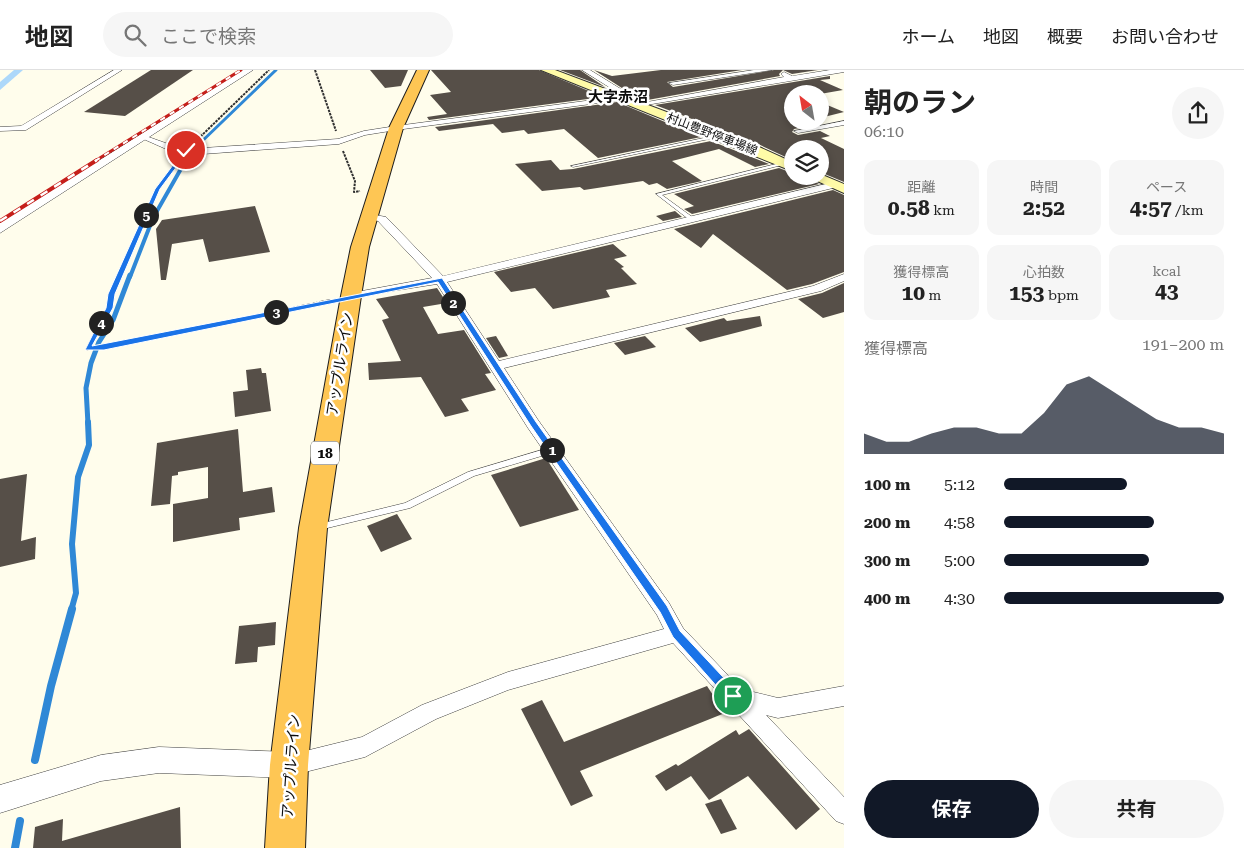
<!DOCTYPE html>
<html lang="ja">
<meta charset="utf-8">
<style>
:root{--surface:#fff;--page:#f6f6f6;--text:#222;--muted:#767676;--line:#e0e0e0;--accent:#111827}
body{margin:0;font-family:"Roboto Serif","Noto Sans JP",serif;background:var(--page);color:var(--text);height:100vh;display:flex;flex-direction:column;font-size:19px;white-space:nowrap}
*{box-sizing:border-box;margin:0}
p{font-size:16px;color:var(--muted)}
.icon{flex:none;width:28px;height:28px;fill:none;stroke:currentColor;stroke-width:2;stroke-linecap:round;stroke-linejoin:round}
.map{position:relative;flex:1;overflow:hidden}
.sheet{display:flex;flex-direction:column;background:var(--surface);width:400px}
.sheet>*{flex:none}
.needle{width:32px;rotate:329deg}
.controls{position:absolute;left:784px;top:15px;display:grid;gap:10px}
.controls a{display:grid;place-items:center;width:45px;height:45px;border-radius:50%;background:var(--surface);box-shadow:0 2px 8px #0003;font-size:25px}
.pin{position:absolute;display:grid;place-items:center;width:42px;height:42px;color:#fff;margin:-21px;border:2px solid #fff;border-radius:50%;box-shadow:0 1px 5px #0007}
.km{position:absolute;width:25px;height:25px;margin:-12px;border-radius:50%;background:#222;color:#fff;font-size:14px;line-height:25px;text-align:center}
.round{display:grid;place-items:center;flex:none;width:52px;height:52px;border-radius:26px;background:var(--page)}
.summary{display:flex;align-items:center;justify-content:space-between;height:85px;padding:0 20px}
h1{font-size:28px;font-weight:700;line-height:38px}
.figures{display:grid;grid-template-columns:repeat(3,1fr);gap:8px;height:85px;padding:5px 20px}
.figures div{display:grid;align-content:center;border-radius:12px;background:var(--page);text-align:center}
.figures b{font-size:21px;font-weight:700}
.figures small{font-size:14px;font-weight:400}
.figures p{font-size:14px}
.chart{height:140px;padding:10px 20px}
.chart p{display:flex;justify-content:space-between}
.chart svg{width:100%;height:90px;margin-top:5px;fill:var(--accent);opacity:.7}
.button{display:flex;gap:10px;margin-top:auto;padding:10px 20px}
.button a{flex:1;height:58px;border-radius:30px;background:var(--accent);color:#fff;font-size:20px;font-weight:700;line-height:58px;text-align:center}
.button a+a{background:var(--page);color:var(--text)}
ul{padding:0 20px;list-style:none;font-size:16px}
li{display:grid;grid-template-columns:80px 60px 1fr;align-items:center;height:38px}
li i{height:12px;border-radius:6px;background:var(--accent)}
header{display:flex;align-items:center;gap:30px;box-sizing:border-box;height:70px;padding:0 25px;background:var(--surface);border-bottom:1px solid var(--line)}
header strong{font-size:24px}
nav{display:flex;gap:28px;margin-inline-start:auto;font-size:18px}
.search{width:350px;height:45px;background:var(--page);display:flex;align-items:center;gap:12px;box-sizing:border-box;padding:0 18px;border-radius:28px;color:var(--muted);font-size:19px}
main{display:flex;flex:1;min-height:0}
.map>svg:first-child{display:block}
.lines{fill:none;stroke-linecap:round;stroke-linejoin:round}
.stream-far4{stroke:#2f88d6;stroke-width:3}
.stream-far3{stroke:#2f88d6;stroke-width:4}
.stream-far2{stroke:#2f88d6;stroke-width:5}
.stream-far1{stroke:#2f88d6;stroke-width:6}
.stream{stroke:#2f88d6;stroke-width:8}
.canal{fill:#add8fa;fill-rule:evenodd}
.building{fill:#564f48}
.service-casing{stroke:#404040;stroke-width:1}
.minor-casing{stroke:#404040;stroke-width:1}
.tertiary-casing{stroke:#404040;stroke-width:1}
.secondary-casing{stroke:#2f2f2f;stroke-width:2}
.trunk-casing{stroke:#1e1e1e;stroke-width:2}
.path-far1{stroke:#2f2f2f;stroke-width:2;stroke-dasharray:2.5 1;stroke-linecap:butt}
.path{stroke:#2f2f2f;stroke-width:2.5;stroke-dasharray:4.5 2;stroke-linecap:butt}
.service{fill:#fff;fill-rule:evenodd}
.minor{fill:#fff;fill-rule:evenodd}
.tertiary{fill:#fff;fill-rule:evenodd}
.secondary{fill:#fffba7;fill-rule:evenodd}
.trunk{fill:#fec654;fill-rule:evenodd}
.rail-far1-casing{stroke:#c61f1b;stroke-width:3}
.rail-casing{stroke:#c61f1b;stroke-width:4}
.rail-far1{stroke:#fff;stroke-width:2;stroke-dasharray:5.5;stroke-linecap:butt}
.rail{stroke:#fff;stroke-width:2.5;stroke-dasharray:8;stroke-linecap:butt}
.route{fill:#1a73e8;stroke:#fff}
.labels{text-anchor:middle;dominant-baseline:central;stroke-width:5;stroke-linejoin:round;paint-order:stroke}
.far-street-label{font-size:12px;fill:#0d0d0d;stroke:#fff}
.shield{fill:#fff;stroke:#565656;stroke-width:1}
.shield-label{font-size:14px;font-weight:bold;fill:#0d0d0d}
.far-quarter-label{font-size:15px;font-weight:bold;fill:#0d0d0d;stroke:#fff}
.street-label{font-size:15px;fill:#0d0d0d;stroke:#fff}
</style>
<header>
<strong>地図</strong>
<div class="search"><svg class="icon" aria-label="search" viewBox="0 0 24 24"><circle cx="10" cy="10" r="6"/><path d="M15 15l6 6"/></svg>ここで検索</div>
<nav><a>ホーム</a><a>地図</a><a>概要</a><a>お問い合わせ</a></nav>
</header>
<main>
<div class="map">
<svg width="844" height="778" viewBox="0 0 844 778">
<rect width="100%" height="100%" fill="#fffdec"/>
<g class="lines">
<g class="stream-far4">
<path d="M196,77L276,0"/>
<path d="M185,91L189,85"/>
</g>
<path class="stream-far3" d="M130,207L153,148L186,90"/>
<path class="stream-far2" d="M88,354L86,318L91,293L99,272L113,250L130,205"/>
<path class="stream-far1" d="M71,541L76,523L72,474L78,407L89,375L88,352"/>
<g class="stream">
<path d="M35,690L51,616L72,539"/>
<path d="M15,778L20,751"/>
</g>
<path class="canal" d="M14,0H23L0,20V12Z"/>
</g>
<g class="building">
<path d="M151,0H193L125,46L84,42Z"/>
<path d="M370,0H408L401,16L385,18Z"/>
<path d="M431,0H539L603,27L429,50L427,47L447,44L430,25L451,22Z"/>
<path d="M560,0H580L605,17Z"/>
<path d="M594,0L612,6L661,0H742L667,12L673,17L774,0H818L792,4L783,0L779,4L780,6L642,31Z"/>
<path d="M830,6V9L820,10L843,20L820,24H792V51H816L821,54L794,59L792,62L798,65L820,61L830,66L821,68L844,79V112L820,102V79H792V90L758,74L655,35Z"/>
<path d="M617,32L701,67L598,88L564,59L528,64L524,60L502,63L493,54L439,61L435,57Z"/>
<path d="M820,32L844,42L820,48Z"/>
<path d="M711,71L769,94L755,97L719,79L672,91L702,111L667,119L657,113L649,115L643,111L584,120L580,117L542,121L515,94L551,90L560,100L573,99Z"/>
<path d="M779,98L792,103V106H804L819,114L692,144L684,139L694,136L674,124Z"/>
<path d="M833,120L844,125V202L812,214L787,220L713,164L701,178L674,159Z"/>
<path d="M255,136L270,182L209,192L203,169L172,174L166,210H161L156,159L162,150Z"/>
<path d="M675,141L682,147L663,151L656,146Z"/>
<path d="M613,174L627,186L614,189L624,197L621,198L637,214L606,220L610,227L553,239L535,218L511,222L494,202Z"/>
<path d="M844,213V242L823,248L798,229L822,223Z"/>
<path d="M437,218L447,233L423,237L438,264L464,260L491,303L485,304L496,320L461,329L469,341L445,347L421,307L369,310L368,293L401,291L382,250L389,248L376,229Z"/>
<path d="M760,246L762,256L700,272L685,258L724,248L727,251Z"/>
<path d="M496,266L508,286L499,288L486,268Z"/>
<path d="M645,266L656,277L625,285L614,273Z"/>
<path d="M261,298L262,303H266L271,341L235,347L233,322L248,320L246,300Z"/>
<path d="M238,359L243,422L272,417L275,442L239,448L240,460L173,472V434L208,428V397L178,402V405L172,406L170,434L151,436L157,373Z"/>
<path d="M546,388L579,440L520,457L491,405Z"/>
<path d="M27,404L21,471L36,467L35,489L0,497V409Z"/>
<path d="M397,444L412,469L381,482L367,456Z"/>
<path d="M276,552L275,575L258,577L257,592L235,594L239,556Z"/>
<path d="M707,616L725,643L580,701L593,726L571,736L521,639L542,630L564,672Z"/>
<path d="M749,659L820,739L796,760L748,706L709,730L691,706L666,721L655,706L676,694L678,696L736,660L739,665Z"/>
<path d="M721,729L737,759L721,764L705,734Z"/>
<path d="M180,737L181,778H33L35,757L63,749L62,771Z"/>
</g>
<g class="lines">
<defs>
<g id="service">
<path d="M718,65H719V67L573,97L571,96Z"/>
<path d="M784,92H786V94L662,125L695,149V151H691L656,124Z"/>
<path d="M552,377L556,380L555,382L474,406L410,438L319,460L316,459L315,457L316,455L319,454L405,433L468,402Z"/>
</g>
<g id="minor">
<path d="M114,0H122L26,60L0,61V57L21,56Z"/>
<path d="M582,0H590L637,29L633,31L624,27L621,30L396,60L365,65L339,74L203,84L166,79L139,67L143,65L171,75L203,78L338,69L364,61L396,56L623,26Z"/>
<path d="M754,0H772L673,15L669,13Z"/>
<path d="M830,0H844V2L640,36L636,34L784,7L781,4L784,2L792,6Z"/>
<path d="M844,51V55L798,63L794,61Z"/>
<path d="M834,112L839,115L837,117L447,212L499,291L813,216L844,204V211L821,221L504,298L538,350L669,533L683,558L741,619L778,628L844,616V636L778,648L766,645L844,727V754L836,751L673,573L508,620L436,649L365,687L289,706L281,703L278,695L281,687L362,667L422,635L508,602L664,559L657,545L528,358L437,214L347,228L345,226L351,223L432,208L378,151L364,147V143L386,147L443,206Z"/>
</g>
<g id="tertiary">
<path d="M243,0H253L0,163V153Z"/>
<path d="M159,677L289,682L298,686L302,695L298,704L289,708L159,703L101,711L0,743V715L101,685Z"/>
</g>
<g id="secondary">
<path d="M541,0H555L757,76L792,92V101Z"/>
<path d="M820,104L844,114V123L806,106H820Z"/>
</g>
<path id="trunk" d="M417,0H429L403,58L369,177L361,226L327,458L308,695L305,778H265L270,695L299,458L341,226L351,177L389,58Z"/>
</defs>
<use href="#service" class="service-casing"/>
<use href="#minor" class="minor-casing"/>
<use href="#tertiary" class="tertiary-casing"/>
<use href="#secondary" class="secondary-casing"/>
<use href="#trunk" class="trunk-casing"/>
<g class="path-far1">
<path d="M315,0L336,61"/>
<path d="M198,69L269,0"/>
<path d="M343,81L355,111L354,122L360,121"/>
<path d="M120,207L158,119L180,89"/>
</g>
<path class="path" d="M120,205L109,238L87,279L104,278L331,230"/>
<use href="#service" class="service"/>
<use href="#minor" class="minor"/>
<use href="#tertiary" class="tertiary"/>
<use href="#secondary" class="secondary"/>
<use href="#trunk" class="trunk"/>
<defs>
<path id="rail-far1" d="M95,91L241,0"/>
<path id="rail" d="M0,151L97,90"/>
</defs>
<use href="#rail-far1" class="rail-far1-casing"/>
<use href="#rail" class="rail-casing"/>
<use href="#rail-far1" class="rail-far1"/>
<use href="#rail" class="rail"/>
</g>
<path class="route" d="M185,79L189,80L160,119L115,224L113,238L92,276L442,208L536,352L667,536L680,561L737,622V630H729L673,567L660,542L531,356L438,212L104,280H85L106,238L108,224L155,119Z"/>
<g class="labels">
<g class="far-street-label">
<text transform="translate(712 64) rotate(21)">村山豊野停車場線</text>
</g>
<rect class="shield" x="311" y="371.5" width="28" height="23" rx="4"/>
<g class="shield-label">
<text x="325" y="383">18</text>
</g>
<g class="far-quarter-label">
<text x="618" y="27">大字赤沼</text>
</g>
<g class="street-label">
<text transform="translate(340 294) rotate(-81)">アップルライン</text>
<text transform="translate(291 696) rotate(-86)">アップルライン</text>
</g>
</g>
</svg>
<div class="controls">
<a><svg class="needle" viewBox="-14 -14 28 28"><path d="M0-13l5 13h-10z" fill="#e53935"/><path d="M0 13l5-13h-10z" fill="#767676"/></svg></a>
<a><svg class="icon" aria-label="layers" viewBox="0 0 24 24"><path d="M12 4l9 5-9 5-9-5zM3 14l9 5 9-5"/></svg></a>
</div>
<div class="pin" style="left:733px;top:626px;background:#1e9e55"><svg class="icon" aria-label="arrive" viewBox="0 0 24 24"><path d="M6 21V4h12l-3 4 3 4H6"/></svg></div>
<div class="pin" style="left:186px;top:80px;background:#d93025"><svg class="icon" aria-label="check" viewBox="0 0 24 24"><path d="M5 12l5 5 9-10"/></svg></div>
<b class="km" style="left:552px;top:380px">1</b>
<b class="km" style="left:453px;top:233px">2</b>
<b class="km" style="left:276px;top:242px">3</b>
<b class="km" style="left:101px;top:253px">4</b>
<b class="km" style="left:146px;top:145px">5</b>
</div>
<section class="sheet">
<div class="summary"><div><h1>朝のラン</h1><p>06:10</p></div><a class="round"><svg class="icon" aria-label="share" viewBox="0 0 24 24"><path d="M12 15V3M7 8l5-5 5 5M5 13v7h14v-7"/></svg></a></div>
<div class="figures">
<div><p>距離</p><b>0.58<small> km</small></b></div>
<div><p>時間</p><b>2:52</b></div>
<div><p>ペース</p><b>4:57<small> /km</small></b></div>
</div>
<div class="figures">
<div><p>獲得標高</p><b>10<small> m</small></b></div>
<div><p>心拍数</p><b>153<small> bpm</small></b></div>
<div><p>kcal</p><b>43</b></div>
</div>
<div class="chart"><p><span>獲得標高</span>191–200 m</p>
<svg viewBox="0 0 160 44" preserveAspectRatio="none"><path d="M0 44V34L10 38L20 38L30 34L40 31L50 31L60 34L70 34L80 24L90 10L100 6L110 13L120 20L130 27L140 31L150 31L160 34V44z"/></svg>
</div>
<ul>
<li><b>100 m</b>5:12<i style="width:56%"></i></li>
<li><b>200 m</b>4:58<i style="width:68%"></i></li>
<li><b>300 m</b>5:00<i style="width:66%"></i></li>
<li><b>400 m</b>4:30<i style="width:100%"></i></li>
</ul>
<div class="button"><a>保存</a><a>共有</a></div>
</section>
</main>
